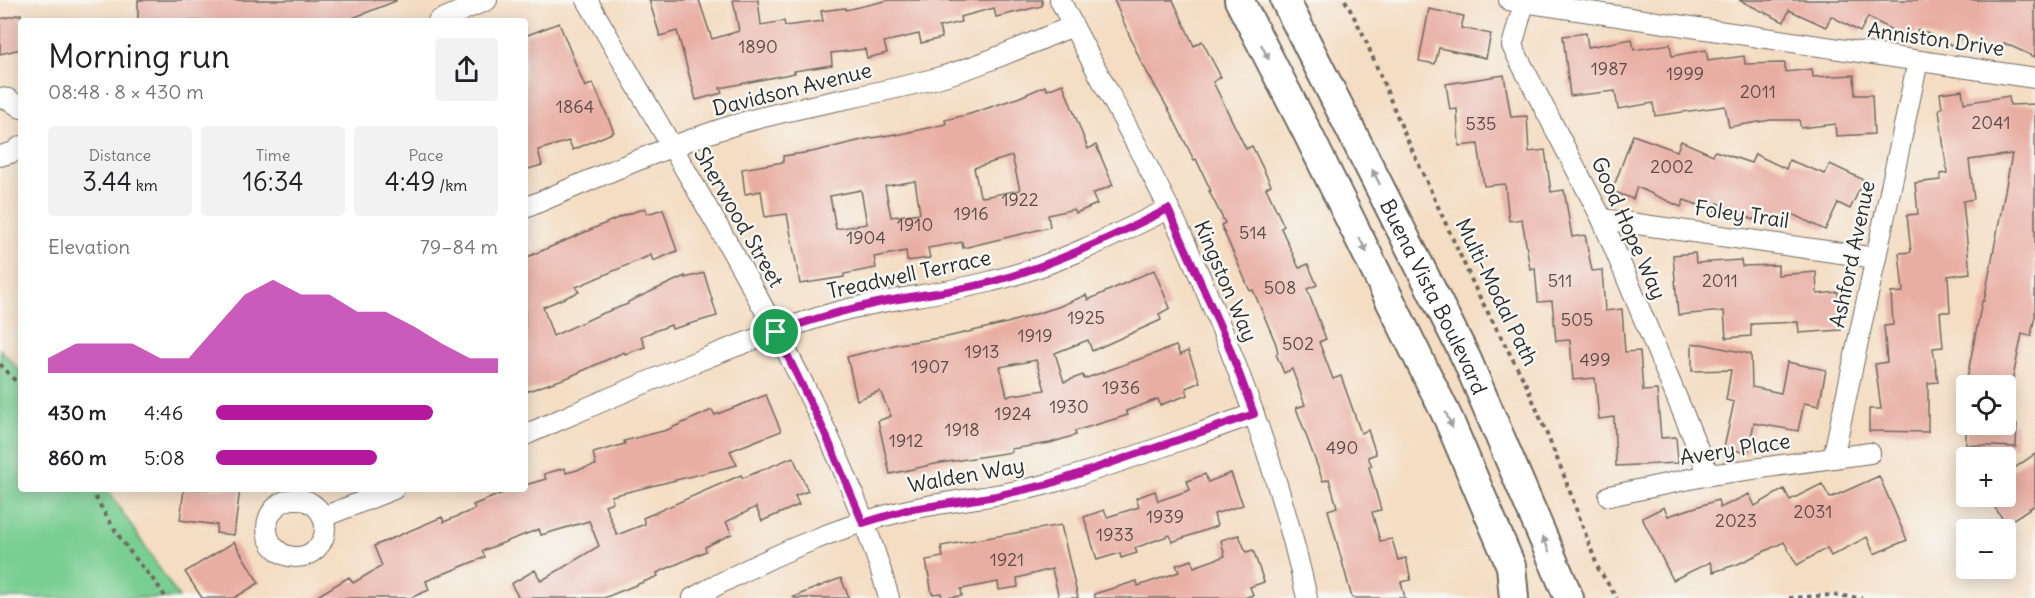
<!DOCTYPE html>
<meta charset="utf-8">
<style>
:root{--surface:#fff;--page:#f2f2f2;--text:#202124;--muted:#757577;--accent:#b5179e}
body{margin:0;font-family:Delius,sans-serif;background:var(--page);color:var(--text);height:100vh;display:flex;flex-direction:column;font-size:22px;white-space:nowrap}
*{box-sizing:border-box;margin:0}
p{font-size:20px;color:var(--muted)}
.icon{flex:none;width:33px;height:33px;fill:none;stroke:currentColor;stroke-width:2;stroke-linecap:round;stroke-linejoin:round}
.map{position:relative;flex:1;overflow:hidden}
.sheet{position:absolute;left:18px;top:18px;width:510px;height:474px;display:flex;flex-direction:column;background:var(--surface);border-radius:6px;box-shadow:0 3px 15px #0003}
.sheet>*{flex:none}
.fabs{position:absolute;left:1956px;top:375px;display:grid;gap:12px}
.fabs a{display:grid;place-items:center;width:60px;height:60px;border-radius:6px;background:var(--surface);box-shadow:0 3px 15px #0003;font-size:30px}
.pin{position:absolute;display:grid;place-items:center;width:51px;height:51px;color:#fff;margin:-26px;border:3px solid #fff;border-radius:50%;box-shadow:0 2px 6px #0007}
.round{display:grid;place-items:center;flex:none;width:63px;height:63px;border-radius:6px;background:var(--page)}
.overview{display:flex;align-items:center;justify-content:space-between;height:102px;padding:0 30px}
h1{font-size:33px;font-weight:600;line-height:45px}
.figures{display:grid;grid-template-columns:repeat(3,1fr);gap:9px;height:102px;padding:6px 30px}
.figures div{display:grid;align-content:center;border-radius:6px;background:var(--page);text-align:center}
.figures b{font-size:26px;font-weight:600}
.figures small{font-size:16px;font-weight:400}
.figures p{font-size:16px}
.chart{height:168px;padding:12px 30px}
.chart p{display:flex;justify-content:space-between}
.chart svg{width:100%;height:108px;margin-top:6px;fill:var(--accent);opacity:.7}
ul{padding:0 30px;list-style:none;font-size:20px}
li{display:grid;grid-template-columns:96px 72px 1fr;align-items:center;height:45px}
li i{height:15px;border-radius:8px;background:var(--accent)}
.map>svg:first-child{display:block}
.green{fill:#79ce92;stroke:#527c5e;stroke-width:1.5}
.building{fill:#e9aea3;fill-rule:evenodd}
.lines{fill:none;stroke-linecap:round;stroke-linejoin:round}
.minor-casing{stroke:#716960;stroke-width:22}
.secondary-casing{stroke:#716960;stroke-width:32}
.path{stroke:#716960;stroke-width:4;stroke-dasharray:4.5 4.5;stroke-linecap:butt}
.minor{stroke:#fff;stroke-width:20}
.secondary{stroke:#fff;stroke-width:28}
.oneway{fill:#a0a0a0}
.route-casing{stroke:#fff;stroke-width:12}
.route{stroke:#b5179e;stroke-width:8}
.labels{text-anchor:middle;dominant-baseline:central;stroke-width:5;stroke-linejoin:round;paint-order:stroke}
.number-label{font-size:18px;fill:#5a4c49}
.street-label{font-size:21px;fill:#2b2b2b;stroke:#f6f6f2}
</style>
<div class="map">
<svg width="2035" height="598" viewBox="0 0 2035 598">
<rect width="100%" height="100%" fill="#f6f6f2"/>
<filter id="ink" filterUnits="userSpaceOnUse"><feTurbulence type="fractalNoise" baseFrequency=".0167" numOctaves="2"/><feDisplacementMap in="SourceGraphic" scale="12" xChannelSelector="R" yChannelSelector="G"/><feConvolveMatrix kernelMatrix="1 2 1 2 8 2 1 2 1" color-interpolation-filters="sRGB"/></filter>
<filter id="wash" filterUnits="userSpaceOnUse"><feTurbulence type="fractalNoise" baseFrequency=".008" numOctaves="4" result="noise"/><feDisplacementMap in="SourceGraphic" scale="24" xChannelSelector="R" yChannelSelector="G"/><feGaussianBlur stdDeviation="1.35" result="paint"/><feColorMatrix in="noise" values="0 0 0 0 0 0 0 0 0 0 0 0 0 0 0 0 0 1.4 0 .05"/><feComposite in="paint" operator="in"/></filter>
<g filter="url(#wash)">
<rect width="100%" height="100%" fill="#f4ddc2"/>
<path class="green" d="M0,349L21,372V489H107L179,598H0Z"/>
<g id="blocks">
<g class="building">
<path d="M138,0H396V1L345,21H138Z"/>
<path d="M649,0H699L712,39L739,31L733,0H758L761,25L784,21L785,26L823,21L821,11L845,8L846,10L889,0H1042V6L996,17L994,8L960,17L961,22L939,27L942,38L921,43L919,34L884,42L887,53L867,58L865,49L831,53L832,65L794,71L795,73L720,88L722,93L696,100L677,31L660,36Z"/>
<path d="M1114,0H1173L1194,46L1202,41L1221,77L1213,82L1246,149L1252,146L1271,185L1266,188L1284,226L1281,228L1299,268L1308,264L1317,285L1307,289L1326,339L1319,342L1333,379L1341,376L1361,433L1368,430L1376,454L1368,457L1372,466L1369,467L1381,510L1372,512L1380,541L1392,539L1398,560L1406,558L1411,580L1401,582L1405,598H1352L1328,510L1337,507L1329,479L1323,481L1296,408L1305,405L1292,369L1284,373L1276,354L1278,353L1276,344L1253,290L1250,291L1221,225L1225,223L1209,191H1211L1196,159L1194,160L1170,112L1141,62Z"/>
<path d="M1739,0H2035V57L2004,43L1999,54L1961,37L1956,47L1918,29L1912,41L1868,17L1860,32L1831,16L1826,27L1789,10L1784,22Z"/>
<path d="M1429,9L1464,16L1461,28L1491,34L1486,58L1439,48L1435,64L1419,61Z"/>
<path d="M21,14V49L0,54V19Z"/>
<path d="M559,23L585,87L593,83L614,132L573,150L569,141L538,150L542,165L525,170V36Z"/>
<path d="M1586,33L1588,47L1632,39L1634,50L1670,44L1672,56L1706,50L1708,61L1744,56L1745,64L1785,63V72L1812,69L1813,77L1854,75L1855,95H1872L1874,134L1836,136L1835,124L1801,128L1799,120H1771L1729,127L1725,106L1655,116L1653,103L1618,109L1615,91L1570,96L1563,36Z"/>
<path d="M1504,75L1511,117L1527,116L1529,152L1545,150L1551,192L1564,190L1572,237L1585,235L1592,271L1602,270L1605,311L1622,309L1625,352L1640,351L1643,391L1657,390L1661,438L1676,437L1678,463L1616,466L1614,417L1599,419L1595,378L1573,380L1570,340L1556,341L1552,301L1538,302L1535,268L1530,269L1522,219L1509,221L1505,184L1484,186L1478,144L1459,146L1457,109L1450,110L1446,84Z"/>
<path d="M1063,84L1088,149L1096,145L1113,185L1092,194L1097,204L1076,213L1074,209L1048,215L1050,227L963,248L962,242L928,248L930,258L907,261L906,251L874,257L876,268L844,274V277L800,284L787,214L765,217L761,191L745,194L742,169L783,162V156L812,152L866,139L896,134V135L946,124L945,120L970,114L1020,97L1045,86L1047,90ZM1012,156L1020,190L983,197L980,196L974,168ZM915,181L920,213L891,217L885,186ZM861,190L867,224L836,229L830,196Z"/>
<path d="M1962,90L1964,103L2009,96L2010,105L2035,104V316L2031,336L2022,334L2011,387L1967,378L1982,301H1984L2012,154L1969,160L1974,199L1963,201L1970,273L1948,276L1950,312H1940L1943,347L1933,348L1938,382L1928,383V432L1869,431V409H1881L1875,364L1887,362L1884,326L1893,325L1891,293L1903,292L1899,253L1911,252L1907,215L1918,214L1915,183L1940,180V174L1947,173L1939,109L1942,108L1940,93Z"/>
<path d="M1633,135L1677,151L1681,141L1713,155L1715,151L1751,163L1755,154L1786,169L1789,160L1825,174L1830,164L1864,180L1850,209L1838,203L1825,230L1792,214L1789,223L1758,212L1754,220L1718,203L1715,211L1684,200L1681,207L1637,187L1633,199L1612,191Z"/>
<path d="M645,208L647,214L663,209L677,251L653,261L651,255L576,287L579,292L543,307L553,336L601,314L628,304V302L685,276V278L704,273L717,316L672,329L671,325L641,336L645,347L625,354L624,352L569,377L525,392V258L620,217Z"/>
<path d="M1695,253L1696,263L1741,260L1742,266L1778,265V275L1816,272L1817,294L1838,292L1841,330L1799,333L1798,322L1751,324V336L1726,338L1724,311L1678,315L1673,255Z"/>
<path d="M1154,270L1170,308L1159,314L1161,320L1092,351L1088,340L1055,353L1064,382L1083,375L1084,379L1176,346L1180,355L1188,351L1200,382L1186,388L1188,395L1160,405L1158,399L1126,411L1128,415L1075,431L1076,435L1050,443L1011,449L1012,452L935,464L890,474L878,421L891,416L880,391L857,400L847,357L898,344L947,337L1007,323L1058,307L1086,295L1088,300ZM1036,360L1045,390L1007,396L1000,367Z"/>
<path d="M1692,344H1702L1751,354L1752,387L1781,393L1787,362L1826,370L1819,406L1804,403L1798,431L1754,423L1748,453L1724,448L1734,402L1726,400L1731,370L1692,371Z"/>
<path d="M766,395L781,431L730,451L737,465L611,496L613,502L605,505L617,535L645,524L643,518L741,475L743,478L793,457L808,491L795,496L799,505L762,521L756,507L726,522L732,534L705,547L706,551L657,573L658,576L604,598H519L511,584L535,570L541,581L599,546L589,521L541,535L539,529L482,551L485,557L426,581L429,590L410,598H314L349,577L353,583L382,566L374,546L442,517L444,522L475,509L473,505L513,489H525V485L546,479L544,474L565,468L566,473L596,465L593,453L625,444L624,441L667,430L712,410L715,415Z"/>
<path d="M1966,424H2017L2016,447L1966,445Z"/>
<path d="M2035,454V505L2006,524L1987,496H2006V474Z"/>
<path d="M1231,473L1243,505L1214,514L1217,526L1172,542L1170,535L1135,548L1137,553L1121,558L1120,553L1097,560L1084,517L1104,510L1107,517L1139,507L1136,498L1155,491L1158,501L1190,490L1187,481L1205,474L1208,482Z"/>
<path d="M1879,476L1907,540L1874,554L1867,537L1831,556L1827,548L1797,565L1784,542L1738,564L1713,572L1710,562L1673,580L1642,518L1664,507L1668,516L1718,500L1720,508L1749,494L1755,506L1784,489L1790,500L1822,484L1830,498Z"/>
<path d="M184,489H240L234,535L216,533L217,525L180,520Z"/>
<path d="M1061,525L1078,598H1059L1052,569L1017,578L1018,587L999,590L998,582L961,589L962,596L942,598L941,593L932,594L926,560L943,557L941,546Z"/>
<path d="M1239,535L1246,552L1253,550L1264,582L1250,587L1253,595L1244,598H1095L1094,594L1137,581L1138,586L1179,572L1176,565L1192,560L1194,567L1225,556L1221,540Z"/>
<path d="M234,542L259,583L234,598H202L185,572Z"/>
<path d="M841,578L849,598H794L793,597Z"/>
</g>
</g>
</g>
<g filter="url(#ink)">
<use href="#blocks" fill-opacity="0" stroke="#716960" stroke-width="1.5"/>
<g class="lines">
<defs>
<g id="minor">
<path d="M587,0C629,72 670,144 712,216C780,335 852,465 889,598"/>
<path d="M1060,0C1100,80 1146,157 1183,238C1235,354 1280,474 1307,598"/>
<path d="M1509,0L2035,78"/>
<path d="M1524,3L1512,46L1602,219L1709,475"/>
<path d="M438,21L487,0"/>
<path d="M0,98L8,99L21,108"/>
<path d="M0,156L14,152L21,146"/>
<path d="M525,208C596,178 667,145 741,123C806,104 872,96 937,78C984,65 1028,44 1073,26"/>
<path d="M1602,219L1876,258"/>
<path d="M525,435C626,391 727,345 833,313C885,298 940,295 992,281C1054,266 1112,237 1168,209"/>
<path d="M1833,458L1918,61"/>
<path d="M1609,496L1709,475L1870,453"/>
<circle cx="296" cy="528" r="29"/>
<path d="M323,517L394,489"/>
<path d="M693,598C760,561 832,527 908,510C955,499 1004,497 1051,483C1120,464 1187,437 1254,414"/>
</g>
<g id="secondary">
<path d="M1239,0L1307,132L1448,418L1511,566L1514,598"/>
<path id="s1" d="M1285,0L1467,360L1569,598"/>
</g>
</defs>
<use href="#minor" class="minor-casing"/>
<use href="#secondary" class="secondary-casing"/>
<g class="path">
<path d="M1345,0L1363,34L1403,130L1477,292L1527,386L1563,473L1598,568L1617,598"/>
<path d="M0,364L21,387"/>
<path d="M91,489C103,511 116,533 131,553C143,568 156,581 166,598"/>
<path d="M1789,598L1832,595L1862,598"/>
</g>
<use href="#minor" class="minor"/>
<use href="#secondary" class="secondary"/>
</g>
<defs><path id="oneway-solid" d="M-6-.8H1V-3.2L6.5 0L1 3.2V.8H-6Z" transform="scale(1.5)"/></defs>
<g class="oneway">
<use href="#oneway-solid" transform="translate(1265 52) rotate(63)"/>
<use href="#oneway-solid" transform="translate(1376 177) rotate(-117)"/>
<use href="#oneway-solid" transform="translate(1363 245) rotate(64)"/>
<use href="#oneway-solid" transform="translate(1449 420) rotate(66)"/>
<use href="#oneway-solid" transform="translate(1546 544) rotate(-113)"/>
</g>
</g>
<g class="lines" filter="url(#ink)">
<defs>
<path id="route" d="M1168,209L1228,344L1254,414L1049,484L996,496L906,510L863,523L825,433L776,332C808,321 840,311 873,304C913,295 955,292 995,281C1055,264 1112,237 1168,209Z"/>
</defs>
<use href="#route" class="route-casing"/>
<use href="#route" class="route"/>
</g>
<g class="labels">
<g class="number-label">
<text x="758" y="46">1890</text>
<text x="1609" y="68">1987</text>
<text x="1685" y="73">1999</text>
<text x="1758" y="91">2011</text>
<text x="575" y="106">1864</text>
<text x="1991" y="122">2041</text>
<text x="1481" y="123">535</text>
<text x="1672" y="166">2002</text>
<text x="1020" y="199">1922</text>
<text x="971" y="213">1916</text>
<text x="915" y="224">1910</text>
<text x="1253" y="232">514</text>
<text x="866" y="237">1904</text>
<text x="1560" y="280">511</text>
<text x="1720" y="280">2011</text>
<text x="1280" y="287">508</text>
<text x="1086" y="317">1925</text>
<text x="1577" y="319">505</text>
<text x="1035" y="335">1919</text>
<text x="1298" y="343">502</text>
<text x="982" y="351">1913</text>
<text x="1595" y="359">499</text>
<text x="930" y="366">1907</text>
<text x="1121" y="387">1936</text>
<text x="1069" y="406">1930</text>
<text x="1013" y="413">1924</text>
<text x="962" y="429">1918</text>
<text x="906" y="440">1912</text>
<text x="1342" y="447">490</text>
<text x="1813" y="511">2031</text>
<text x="1165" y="516">1939</text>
<text x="1736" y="520">2023</text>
<text x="1115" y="534">1933</text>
<text x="1007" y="559">1921</text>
</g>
<g class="street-label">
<text transform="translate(1936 39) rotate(8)">Anniston Drive</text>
<text transform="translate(792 89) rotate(-14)">Davidson Avenue</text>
<text transform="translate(1742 214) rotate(8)">Foley Trail</text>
<text transform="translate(739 217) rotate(60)">Sherwood Street</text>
<text transform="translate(1629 228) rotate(66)">Good Hope Way</text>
<text transform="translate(1852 254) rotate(-78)">Ashford Avenue</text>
<text transform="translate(909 274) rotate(-12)">Treadwell Terrace</text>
<text transform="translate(1226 281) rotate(67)">Kingston Way</text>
<text transform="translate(1497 292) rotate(64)">Multi-Modal Path</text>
<text stroke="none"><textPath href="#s1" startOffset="332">Buena Vista Boulevard</textPath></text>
<text transform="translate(1735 449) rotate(-9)">Avery Place</text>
<text transform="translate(966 475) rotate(-10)">Walden Way</text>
</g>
</g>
</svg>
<div class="fabs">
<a><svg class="icon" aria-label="locate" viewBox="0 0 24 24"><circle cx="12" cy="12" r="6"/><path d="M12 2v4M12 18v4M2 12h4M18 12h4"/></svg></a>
<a>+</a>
<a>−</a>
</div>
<div class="pin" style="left:776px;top:332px;background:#1e9e55"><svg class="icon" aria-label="arrive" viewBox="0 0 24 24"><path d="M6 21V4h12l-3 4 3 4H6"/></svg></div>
<section class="sheet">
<div class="overview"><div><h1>Morning run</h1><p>08:48 · 8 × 430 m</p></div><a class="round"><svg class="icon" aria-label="share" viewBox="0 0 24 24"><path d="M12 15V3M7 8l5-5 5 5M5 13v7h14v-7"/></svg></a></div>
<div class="figures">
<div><p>Distance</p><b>3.44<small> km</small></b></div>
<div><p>Time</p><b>16:34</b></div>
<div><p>Pace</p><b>4:49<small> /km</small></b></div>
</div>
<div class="chart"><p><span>Elevation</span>79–84 m</p>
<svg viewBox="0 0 160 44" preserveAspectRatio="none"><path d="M0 44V38L10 32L20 32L30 32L40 38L50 38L60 25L70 12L80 6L90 12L100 12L110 19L120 19L130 25L140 32L150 38L160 38V44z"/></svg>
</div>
<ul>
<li><b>430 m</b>4:46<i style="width:77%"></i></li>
<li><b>860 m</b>5:08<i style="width:57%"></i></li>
</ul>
</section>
</div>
